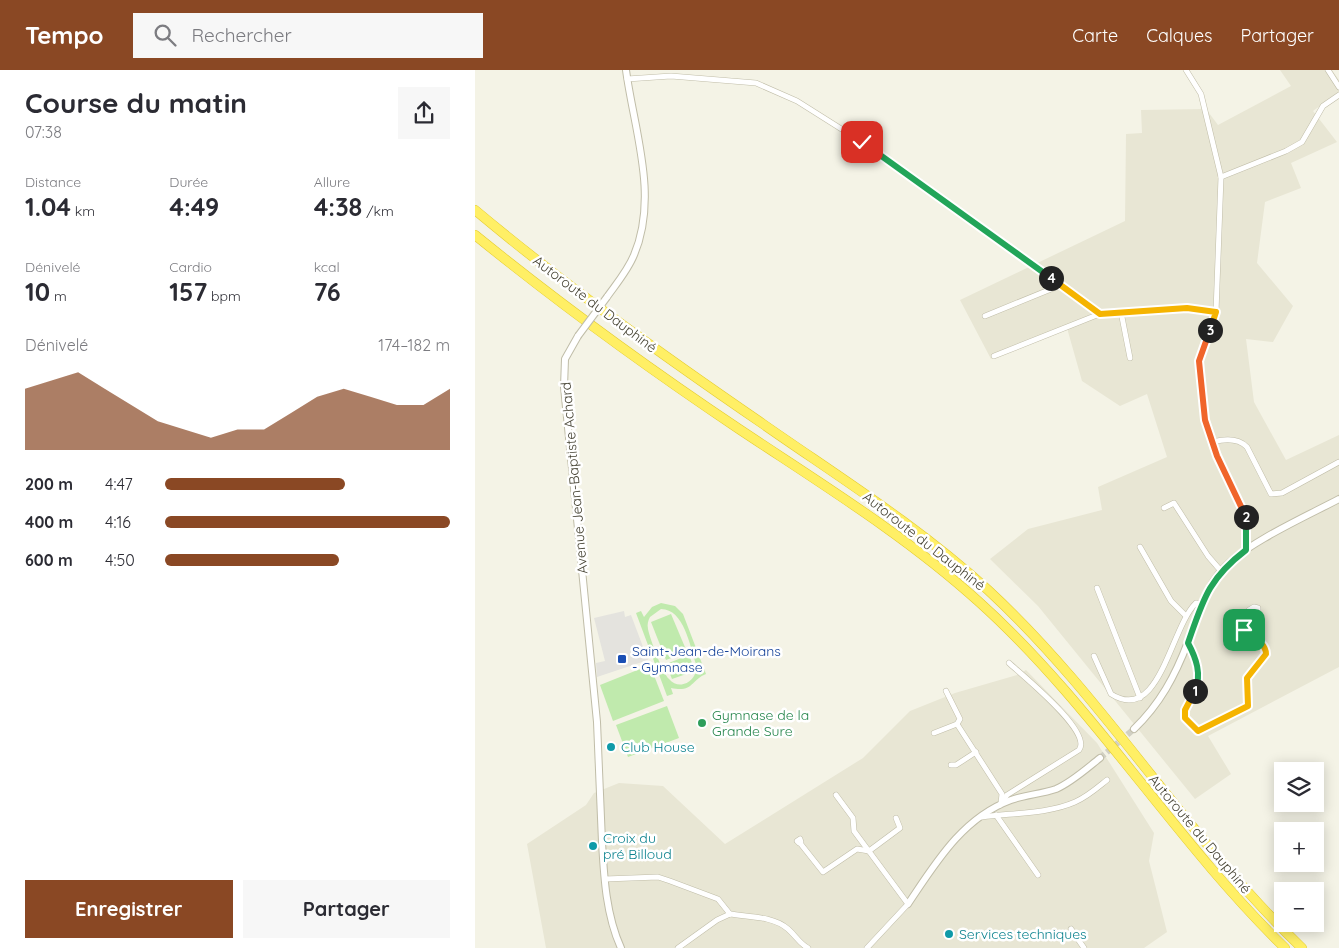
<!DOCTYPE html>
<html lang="fr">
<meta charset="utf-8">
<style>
:root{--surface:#fff;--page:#f7f7f7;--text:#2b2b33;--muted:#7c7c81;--accent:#8a4824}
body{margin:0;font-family:Quicksand,sans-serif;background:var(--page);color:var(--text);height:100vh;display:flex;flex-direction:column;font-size:19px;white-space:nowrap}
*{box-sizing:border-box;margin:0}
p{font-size:16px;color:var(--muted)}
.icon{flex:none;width:28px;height:28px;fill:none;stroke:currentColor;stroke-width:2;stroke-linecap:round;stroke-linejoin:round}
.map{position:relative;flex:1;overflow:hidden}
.panel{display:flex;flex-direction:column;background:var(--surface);width:475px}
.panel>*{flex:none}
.tools{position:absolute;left:799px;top:692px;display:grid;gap:10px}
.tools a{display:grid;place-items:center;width:50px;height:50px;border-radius:0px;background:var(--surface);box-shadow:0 2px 12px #0003;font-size:25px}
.pin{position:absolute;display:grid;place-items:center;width:42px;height:42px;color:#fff;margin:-21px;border-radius:10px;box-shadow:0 2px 8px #0006}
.km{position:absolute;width:25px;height:25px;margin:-12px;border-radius:50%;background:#222;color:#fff;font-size:14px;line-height:25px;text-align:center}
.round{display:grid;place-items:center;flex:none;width:52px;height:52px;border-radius:0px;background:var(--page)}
.summary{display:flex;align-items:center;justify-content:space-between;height:85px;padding:0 25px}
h1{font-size:28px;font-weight:800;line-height:38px}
.metrics{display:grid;grid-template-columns:repeat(3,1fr);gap:8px;height:85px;padding:5px 25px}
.metrics div{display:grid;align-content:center}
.metrics b{font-size:25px;font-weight:800}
.metrics small{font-size:14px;font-weight:400}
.metrics p{font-size:14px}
.chart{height:140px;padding:10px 25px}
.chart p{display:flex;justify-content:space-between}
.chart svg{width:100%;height:90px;margin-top:5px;fill:var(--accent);opacity:.7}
.button{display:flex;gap:10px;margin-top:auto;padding:10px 25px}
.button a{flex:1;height:58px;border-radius:0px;background:var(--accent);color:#fff;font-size:20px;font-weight:800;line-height:58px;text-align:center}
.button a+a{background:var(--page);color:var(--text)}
ul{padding:0 25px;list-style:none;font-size:16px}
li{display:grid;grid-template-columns:80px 60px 1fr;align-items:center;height:38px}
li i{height:12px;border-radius:6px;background:var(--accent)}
header{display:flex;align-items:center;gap:30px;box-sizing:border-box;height:70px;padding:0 25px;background:var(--accent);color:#fff}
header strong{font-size:24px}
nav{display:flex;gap:28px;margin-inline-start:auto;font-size:18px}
.search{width:350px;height:45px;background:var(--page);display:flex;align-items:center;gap:12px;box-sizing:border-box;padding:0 18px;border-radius:0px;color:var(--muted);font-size:19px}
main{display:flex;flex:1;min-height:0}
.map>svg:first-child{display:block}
.residential{fill:#e8e6d4}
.pitch{fill:#c0eaad;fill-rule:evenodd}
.parking{fill:#e4e3de}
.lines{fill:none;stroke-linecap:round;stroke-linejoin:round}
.tertiary-tunnel{stroke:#d1d0c3;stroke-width:6;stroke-dasharray:6 3;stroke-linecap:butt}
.minor-casing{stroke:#c0bda8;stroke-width:6}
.tertiary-casing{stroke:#c0bda8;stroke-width:8}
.motorway-casing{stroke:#e4cb2f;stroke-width:10}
.minor{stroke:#fff;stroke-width:5}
.tertiary{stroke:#fff;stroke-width:6}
.motorway{stroke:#ffef65;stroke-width:9}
.tertiary-bridge-casing{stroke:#c0bda8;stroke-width:8;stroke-linecap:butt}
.tertiary-bridge{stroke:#fff;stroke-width:6}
.split-1-casing{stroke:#fff;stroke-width:10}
.split-2-casing{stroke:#fff;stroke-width:10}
.split-3-casing{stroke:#fff;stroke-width:10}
.split-4-casing{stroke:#fff;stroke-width:10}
.split-5-casing{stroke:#fff;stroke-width:10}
.split-1{stroke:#f5b400;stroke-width:6}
.split-2{stroke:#22a559;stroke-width:6}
.split-3{stroke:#f0652b;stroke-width:6}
.split-4{stroke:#f5b400;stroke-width:6}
.split-5{stroke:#22a559;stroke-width:6}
.transit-dot{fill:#1a4fb4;stroke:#fff;stroke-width:2}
.leisure-dot{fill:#2e9e5b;stroke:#fff;stroke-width:2}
.culture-dot{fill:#0f9aa8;stroke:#fff;stroke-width:2}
.labels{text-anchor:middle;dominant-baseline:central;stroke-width:5;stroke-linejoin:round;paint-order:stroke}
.street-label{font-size:14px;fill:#474435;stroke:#fff}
.transit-label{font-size:14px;fill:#164399;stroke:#fff;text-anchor:start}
.leisure-label{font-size:14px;fill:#27864d;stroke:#fff;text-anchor:start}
.culture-label{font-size:14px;fill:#0d838f;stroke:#fff;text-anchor:start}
</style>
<header>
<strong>Tempo</strong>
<div class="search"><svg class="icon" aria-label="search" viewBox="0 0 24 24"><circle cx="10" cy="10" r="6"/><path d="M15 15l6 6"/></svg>Rechercher</div>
<nav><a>Carte</a><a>Calques</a><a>Partager</a></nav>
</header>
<main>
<section class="panel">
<div class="summary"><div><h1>Course du matin</h1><p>07:38</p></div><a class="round"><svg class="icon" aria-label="share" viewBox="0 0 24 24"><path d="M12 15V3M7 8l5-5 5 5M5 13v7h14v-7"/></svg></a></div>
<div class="metrics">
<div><p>Distance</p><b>1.04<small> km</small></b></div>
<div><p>Durée</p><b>4:49</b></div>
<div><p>Allure</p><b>4:38<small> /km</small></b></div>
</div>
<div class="metrics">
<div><p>Dénivelé</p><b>10<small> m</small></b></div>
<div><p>Cardio</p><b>157<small> bpm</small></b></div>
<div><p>kcal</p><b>76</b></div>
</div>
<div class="chart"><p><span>Dénivelé</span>174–182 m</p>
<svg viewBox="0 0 160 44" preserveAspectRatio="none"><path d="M0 44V14L10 10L20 6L30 14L40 22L50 30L60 34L70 38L80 34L90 34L100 26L110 18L120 14L130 18L140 22L150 22L160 14V44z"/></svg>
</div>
<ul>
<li><b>200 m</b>4:47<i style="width:63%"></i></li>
<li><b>400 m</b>4:16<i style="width:100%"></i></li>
<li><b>600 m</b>4:50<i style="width:61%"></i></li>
</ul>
<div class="button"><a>Enregistrer</a><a>Partager</a></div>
</section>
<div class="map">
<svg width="864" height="878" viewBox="0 0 864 878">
<rect width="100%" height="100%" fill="#f4f3e6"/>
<g class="residential">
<path d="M805,0H857L864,10V22L838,41L862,72L816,93L826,118L790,132L782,193L818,236L798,272L771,269L779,332L811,390L864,365V597L733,666L756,704L720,729L563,536L515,489L553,459L627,440L623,417L692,387L672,324L645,336L607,311L592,258L516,289L485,230L650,151L651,64L667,63L666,40L731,39L743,55L816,16Z"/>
<path d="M551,600L622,673L679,763L674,791L692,862L669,878H71L52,774L111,735L119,723L144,713L188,716L250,774L388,688L435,641L480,623L542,605Z"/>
</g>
<g class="pitch">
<path d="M186,533L200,536L208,544L231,604C216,610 218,623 196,618L198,624L192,626L161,543L166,541L169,547L177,537ZM186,539C209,539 215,576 221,594C224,610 205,622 194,609C187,602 175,569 173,559C172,554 173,551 175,547Z"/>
<path d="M196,544L212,582L191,590L176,552Z"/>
<path d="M214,585L220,601L197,609L191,594Z"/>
<path d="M175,595L189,631L138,651L125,615Z"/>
<path d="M192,636L204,668L153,687L141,655Z"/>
</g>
<path class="parking" d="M149,541L150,547L156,545L173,590L122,607L121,593L130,591L119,548Z"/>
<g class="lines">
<path class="tertiary-tunnel" d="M625,688L659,659"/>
<defs>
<g id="minor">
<path d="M711,0L726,24L746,107L741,242L724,291L730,350L742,386L769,439L771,449V480"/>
<path d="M853,0L864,17"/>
<path d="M152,9L196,6L281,13L322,31L387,72L625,245"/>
<path d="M746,107L811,81L827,72L848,36L864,25"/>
<path d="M646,242L655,288"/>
<path d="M510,246L586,215"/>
<path d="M519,286L622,245L712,238L741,242"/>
<path d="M738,372C749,369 763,368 772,377L796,424L807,423L864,392"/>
<path d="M689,438L699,433L733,486L746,501"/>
<path d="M665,477L696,531L711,546"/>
<path d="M622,518L665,628"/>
<path d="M713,573C724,591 726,609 716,629C713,636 710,640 709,648L721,660L725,661L774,633L772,608L791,583C791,570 772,566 765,555L774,540L779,537L783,538V546L771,562"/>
<path d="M619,586L636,624C685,655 695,558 721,533L727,534"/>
<path d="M471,621L485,649L482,654"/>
<path d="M459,663L482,654L527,724L526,733"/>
<path d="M476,695H481L501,682"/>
<path d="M361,725L378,748L379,761L433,834L392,878"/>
<path d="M525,735L532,725L604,680C618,662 548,606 534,593"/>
<path d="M521,745L563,805"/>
<path d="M507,747C536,743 573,744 600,732C612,727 622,718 632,710"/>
<path d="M325,769L326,772L324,773L322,771Z"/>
<path d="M325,773L348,802L382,779L394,781L425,758L421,748"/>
<path d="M130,809L183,807L195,811L243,829L255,844"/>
<path d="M255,844C274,847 298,846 313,859C321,866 324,873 333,878"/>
<path d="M596,859L609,878"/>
<path d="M203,878L242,850L255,844"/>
</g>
<g id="tertiary">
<path d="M132,227C142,213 153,200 159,185C184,126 159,60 151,0"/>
<path d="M103,266L90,289L89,317L122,652C124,692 125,732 127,772C129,807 131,845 146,878"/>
<path d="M659,659C685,634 700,606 713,572C722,548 729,520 747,500C769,474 832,446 864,429"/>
<path d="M433,834C460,794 487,748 536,730C550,725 566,724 581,719C597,712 611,699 625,688"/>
</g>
<g id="motorway">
<path d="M0,140C92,217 189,286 288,354C364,407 444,457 513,520C630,628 712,768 827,878"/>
<path d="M0,165C85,234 173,298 264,359C345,413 430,465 503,531C618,634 699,770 810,878"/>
</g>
</defs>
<use href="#minor" class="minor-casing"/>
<use href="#tertiary" class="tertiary-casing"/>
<use href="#motorway" class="motorway-casing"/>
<use href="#minor" class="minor"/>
<use href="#tertiary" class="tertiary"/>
<use href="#motorway" class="motorway"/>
<defs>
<path id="tertiary-bridge" d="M103,266L132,227"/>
</defs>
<use href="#tertiary-bridge" class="tertiary-bridge-casing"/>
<use href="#tertiary-bridge" class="tertiary-bridge"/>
</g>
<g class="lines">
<defs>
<path id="split-1" d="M720,621L710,640V648L723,661L773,636L772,608L791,584C791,573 778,567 769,560"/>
<path id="split-2" d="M720,621C727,604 721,588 713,573C728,530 733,509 771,480V447"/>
<path id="split-3" d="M735,260L724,291L730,350L742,386L771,447"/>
<path id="split-4" d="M576,208L625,244L712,238L741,242L735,260"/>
<path id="split-5" d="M387,72L576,208"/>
</defs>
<use href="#split-1" class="split-1-casing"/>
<use href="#split-2" class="split-2-casing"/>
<use href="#split-3" class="split-3-casing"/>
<use href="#split-4" class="split-4-casing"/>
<use href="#split-5" class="split-5-casing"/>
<use href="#split-1" class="split-1"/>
<use href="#split-2" class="split-2"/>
<use href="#split-3" class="split-3"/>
<use href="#split-4" class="split-4"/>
<use href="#split-5" class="split-5"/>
</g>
<rect class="transit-dot" x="142" y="584" width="10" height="10" rx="2.5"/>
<circle class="leisure-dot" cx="227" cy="653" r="5"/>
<g class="culture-dot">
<circle cx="136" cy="677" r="5"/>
<circle cx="118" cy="776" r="5"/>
<circle cx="474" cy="864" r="5"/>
</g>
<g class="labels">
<g class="street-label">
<text transform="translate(120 234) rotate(37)">Autoroute du Dauphiné</text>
<text transform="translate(99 408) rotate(-95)">Avenue Jean-Baptiste Achard</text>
<text transform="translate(449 471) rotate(38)">Autoroute du Dauphiné</text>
<text transform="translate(725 764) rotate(50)">Autoroute du Dauphiné</text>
</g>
<g class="transit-label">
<text x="157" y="581">Saint-Jean-de-Moirans<tspan x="157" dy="16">- Gymnase</tspan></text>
</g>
<g class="leisure-label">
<text x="237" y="645">Gymnase de la<tspan x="237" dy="16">Grande Sure</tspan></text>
</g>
<g class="culture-label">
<text x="146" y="677">Club House</text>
<text x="128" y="768">Croix du<tspan x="128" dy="16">pré Billoud</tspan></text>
<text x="484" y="864">Services techniques</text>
</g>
</g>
</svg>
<div class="tools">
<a><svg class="icon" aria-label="layers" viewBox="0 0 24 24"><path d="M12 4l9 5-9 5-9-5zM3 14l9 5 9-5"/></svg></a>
<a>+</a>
<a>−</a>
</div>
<div class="pin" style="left:769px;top:560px;background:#1e9e55"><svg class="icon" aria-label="arrive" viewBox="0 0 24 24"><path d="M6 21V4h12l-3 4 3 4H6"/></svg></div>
<div class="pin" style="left:387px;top:72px;background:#d93025"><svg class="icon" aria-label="check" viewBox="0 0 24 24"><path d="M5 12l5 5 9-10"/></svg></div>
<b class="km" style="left:720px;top:621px">1</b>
<b class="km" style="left:771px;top:447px">2</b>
<b class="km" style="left:735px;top:260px">3</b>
<b class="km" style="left:576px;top:208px">4</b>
</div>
</main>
